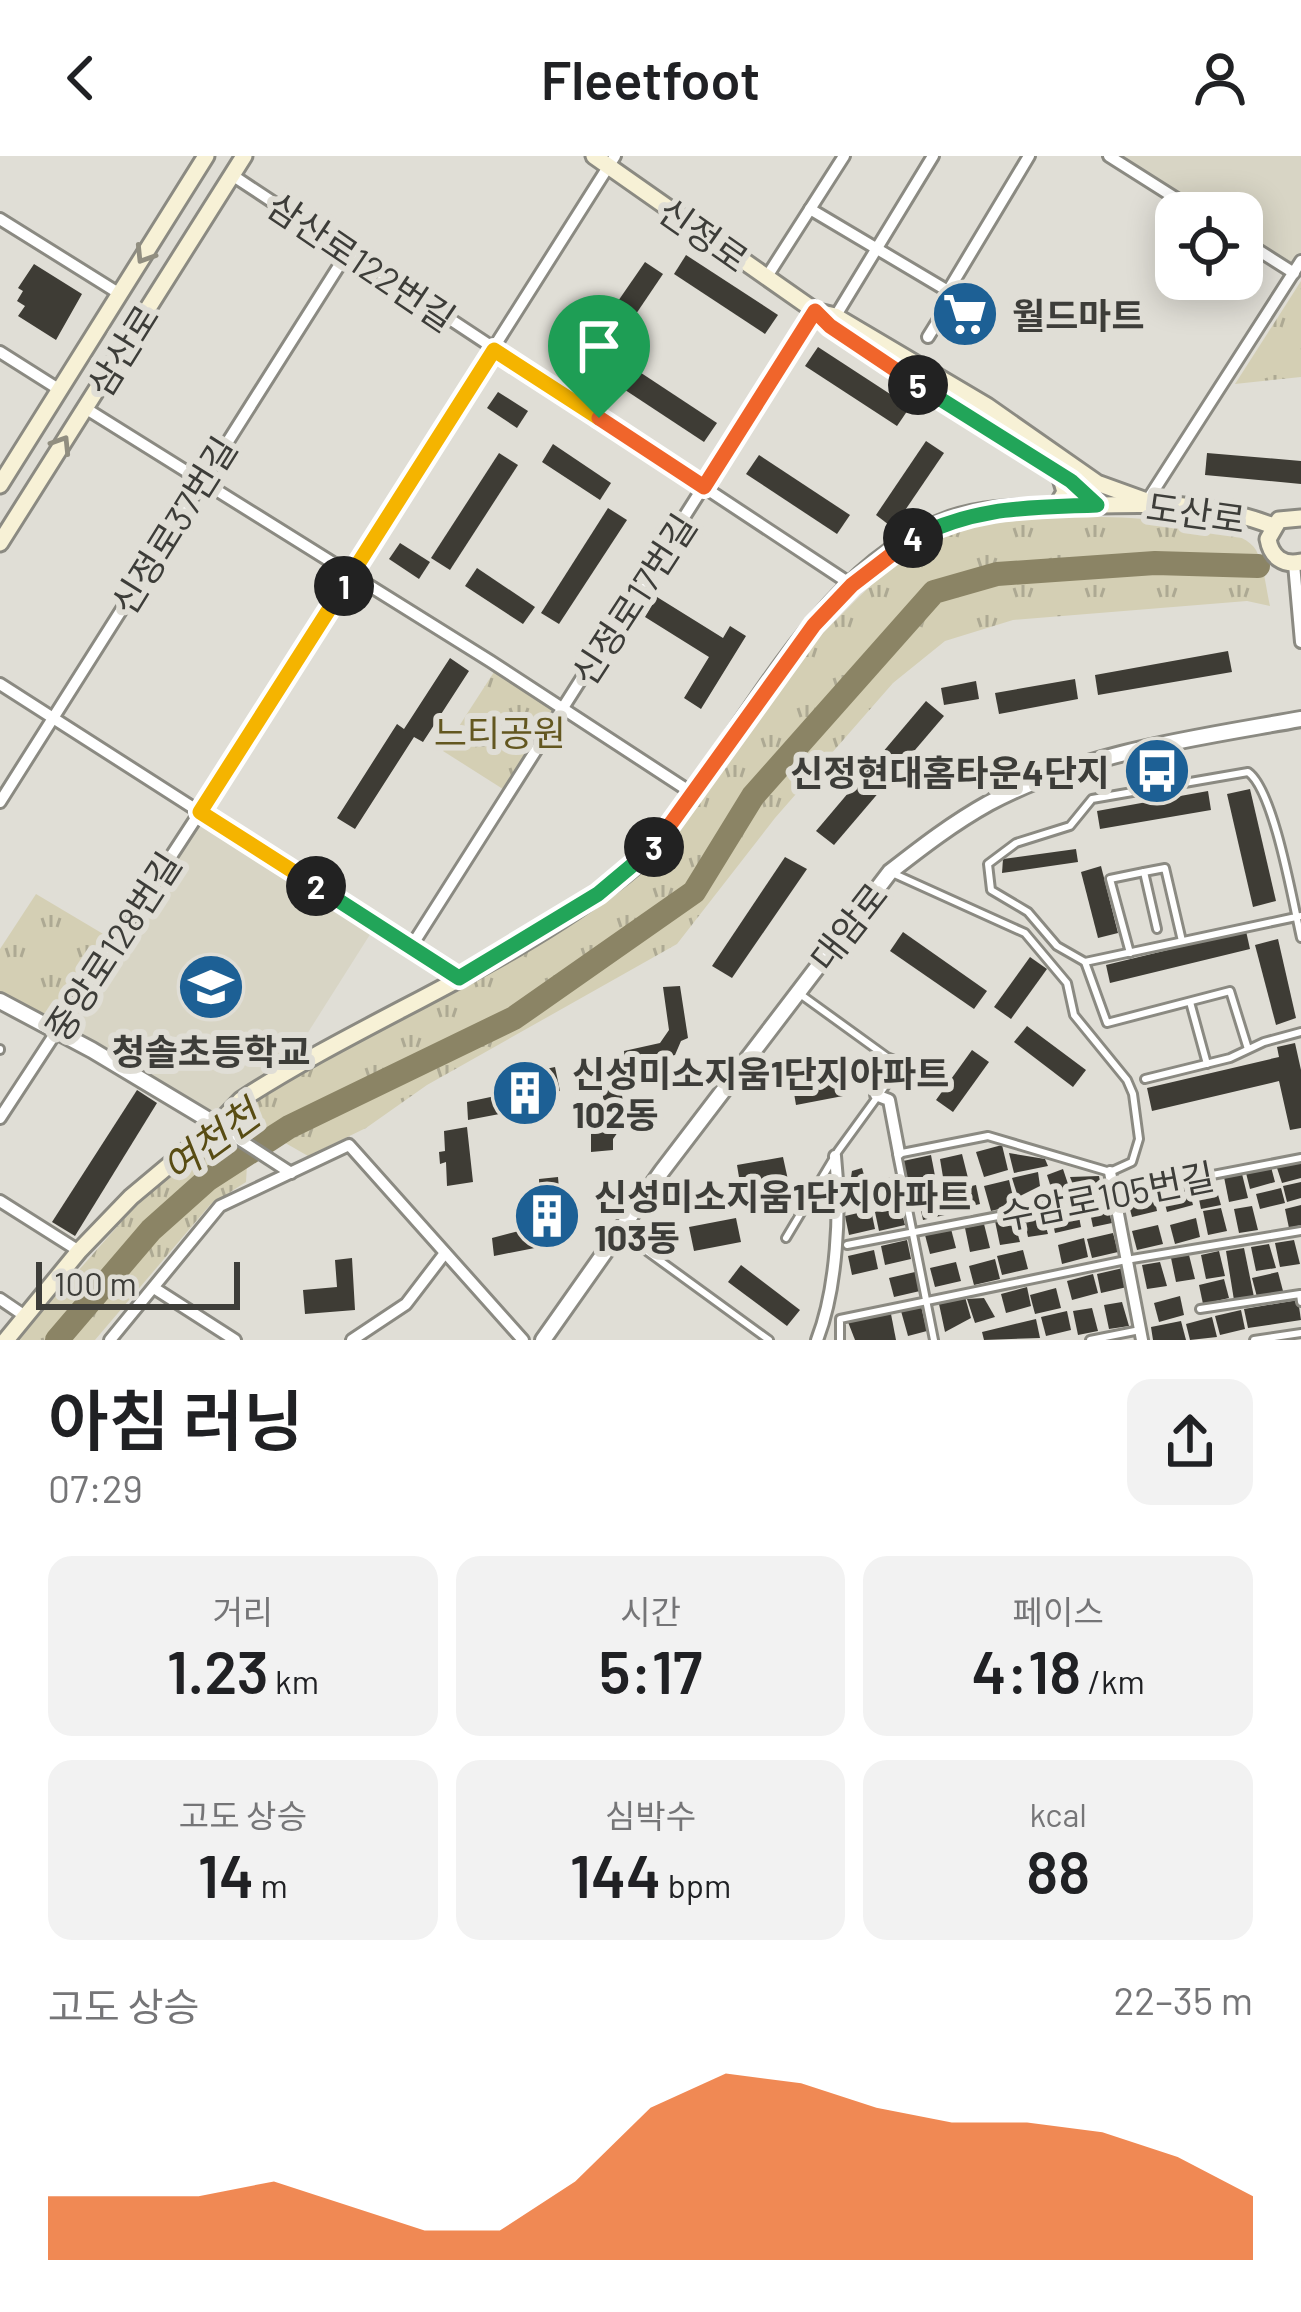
<!DOCTYPE html>
<html lang="ko">
<meta charset="utf-8">
<style>
:root{--surface:#fff;--page:#f2f2f2;--text:#202124;--muted:#757577;--accent:#ea580c}
body{margin:0;font-family:Barlow,"Noto Sans KR",sans-serif;background:var(--page);color:var(--text);height:100vh;display:flex;flex-direction:column;font-size:45px;white-space:nowrap}
*{box-sizing:border-box;margin:0}
p{font-size:39px;color:var(--muted)}
.icon{flex:none;width:66px;height:66px;fill:none;stroke:currentColor;stroke-width:2;stroke-linecap:round;stroke-linejoin:round}
.map{position:relative;height:1184px;overflow:hidden}
.panel{display:flex;flex-direction:column;background:var(--surface);flex:1}
.panel>*{flex:none}
.buttons{position:absolute;left:1155px;top:36px;display:grid;gap:24px}
.buttons a{display:grid;place-items:center;width:108px;height:108px;border-radius:24px;background:var(--surface);box-shadow:0 6px 30px #0003;font-size:60px}
.scale{position:absolute;left:36px;bottom:30px;width:204px;box-sizing:border-box;padding-left:12px;border:6px solid #3d3d39;border-top:0;font-size:33px;line-height:42px;white-space:nowrap;color:#3d3d39;-webkit-text-stroke:9px #e0ded6;paint-order:stroke}
.pin{position:absolute;display:grid;place-items:center;width:102px;height:102px;color:#fff;margin:-123px -51px;border-radius:50% 50% 50% 0;rotate:-45deg;box-shadow:0 0 12px #0007}
.pin .icon{rotate:45deg}
.km{position:absolute;width:60px;height:60px;margin:-30px;border-radius:50%;background:#222;color:#fff;font-size:33px;line-height:60px;text-align:center}
.round{display:grid;place-items:center;flex:none;width:126px;height:126px;border-radius:24px;background:var(--page)}
.head{display:flex;align-items:center;justify-content:space-between;height:204px;padding:0 48px}
h1{font-size:66px;font-weight:600;line-height:90px}
.figures{display:grid;grid-template-columns:repeat(3,1fr);gap:18px;height:204px;padding:12px 48px}
.figures div{display:grid;align-content:center;border-radius:24px;background:var(--page);text-align:center}
.figures b{font-size:60px;font-weight:600}
.figures small{font-size:33px;font-weight:400}
.figures p{font-size:33px}
.chart{height:336px;padding:24px 48px}
.chart p{display:flex;justify-content:space-between}
.chart svg{width:100%;height:216px;margin-top:12px;fill:var(--accent);opacity:.7}
header{display:flex;justify-content:space-between;align-items:center;height:156px;padding:0 48px;background:var(--surface);font-size:54px;font-weight:600}
.map>svg:first-child{display:block}
.built{fill:#d8d5c5}
.park{fill:url(#park-tufts)}
.lines{fill:none;stroke-linecap:round;stroke-linejoin:round}
.river{stroke:#8b8465;stroke-width:24}
.building{fill:#3e3c35}
.service-casing{stroke:#8b8a82;stroke-width:12}
.minor-casing{stroke:#8b8a82;stroke-width:16}
.tertiary-casing{stroke:#8b8a82;stroke-width:20}
.secondary-casing{stroke:#8b8a82;stroke-width:21}
.service{stroke:#fff;stroke-width:6}
.minor{stroke:#fff;stroke-width:10}
.tertiary{stroke:#fff;stroke-width:14}
.secondary{stroke:#f7f1d6;stroke-width:15}
.oneway{stroke:#918e80}
.split-1-casing{stroke:#fff;stroke-width:24}
.split-2-casing{stroke:#fff;stroke-width:24}
.split-3-casing{stroke:#fff;stroke-width:24}
.split-4-casing{stroke:#fff;stroke-width:24}
.split-5-casing{stroke:#fff;stroke-width:24}
.split-6-casing{stroke:#fff;stroke-width:24}
.split-1{stroke:#f5b400;stroke-width:15}
.split-2{stroke:#f5b400;stroke-width:15}
.split-3{stroke:#22a559;stroke-width:15}
.split-4{stroke:#f0652b;stroke-width:15}
.split-5{stroke:#22a559;stroke-width:15}
.split-6{stroke:#f0652b;stroke-width:15}
.labels{text-anchor:middle;dominant-baseline:central;stroke-width:12;stroke-linejoin:round;paint-order:stroke}
.street-label{font-size:36px;fill:#3d3d39;stroke:#e0ded6}
.poi-label{font-size:36px;font-weight:bold;fill:#3d3d39;stroke:#e0ded6;text-anchor:start}
.park-label{font-size:36px;fill:#635720;stroke:#e0ded6}
.water-label{font-size:39px;font-style:italic;fill:#584c13;stroke:#e0ded6}
</style>
<header><svg class="icon" aria-label="back" viewBox="0 0 24 24"><path d="M15 5l-7 7 7 7"/></svg>Fleetfoot<svg class="icon" aria-label="person" viewBox="0 0 24 24"><circle cx="12" cy="8" r="4"/><path d="M4 21q1-7 8-7t8 7"/></svg></header>
<div class="map">
<svg width="1301" height="1184" viewBox="0 0 1301 1184">
<defs>
<pattern id="park-tufts" width="24" height="20" patternUnits="userSpaceOnUse" patternTransform="scale(3)"><rect width="24" height="20" fill="#d4cfb4"/><path d="M3 7l-1-3M5 7V3M7 7l1-3M15 17l-1-3M17 17v-4M19 17l1-3" fill="none" stroke="#ada993"/></pattern>
</defs>
<rect width="100%" height="100%" fill="#e0ded6"/>
<g class="built">
<path d="M1109,0H1301V105L1294,117L1242,84V57H1199Z"/>
<path d="M200,656L376,769L283,916L217,969L55,877Z"/>
</g>
<g class="park">
<path d="M1301,125V221L1235,228Z"/>
<path d="M1006,360C1053,361 1233,355 1256,394C1264,409 1266,433 1270,450L1247,445L1013,464L945,485L893,527L775,662L677,788L427,929L366,972L308,1000L249,966L244,950L444,839L649,705L680,672L816,484L859,441L887,414L943,379Z"/>
<path d="M494,516L556,556L506,635L443,595Z"/>
<path d="M36,738L115,785L55,877L0,845V793Z"/>
<path d="M215,988L247,1009L246,1026L210,1049L95,1184H17L139,1046L203,991Z"/>
</g>
<g class="lines">
<path class="river" d="M57,1184L151,1074L207,1024L289,971L514,862L694,736L753,640L934,436L997,418L1155,407L1258,410"/>
</g>
<g class="building">
<path d="M686,99L778,159L765,178L674,118Z"/>
<path d="M645,106L663,118L613,192L594,180Z"/>
<path d="M34,108L82,138L56,184L18,160L25,150L17,145L23,135L18,132Z"/>
<path d="M818,191L910,251L897,270L805,210Z"/>
<path d="M626,207L717,267L704,286L613,226Z"/>
<path d="M498,236L528,255L517,272L487,252Z"/>
<path d="M926,285L944,297L893,372L876,359Z"/>
<path d="M553,288L611,327L600,344L542,306Z"/>
<path d="M499,297L518,309L450,414L431,402Z"/>
<path d="M1207,297L1301,305V328L1205,319Z"/>
<path d="M759,299L850,359L837,378L746,318Z"/>
<path d="M608,352L627,364L559,468L541,457Z"/>
<path d="M400,387L430,406L419,423L389,403Z"/>
<path d="M477,412L535,451L523,468L465,430Z"/>
<path d="M657,441L723,482L730,470L746,480L701,553L684,542L709,501L645,461Z"/>
<path d="M1228,495L1232,516L1098,539L1095,519Z"/>
<path d="M450,502L469,515L423,586L414,581L355,673L337,662L397,568L404,573Z"/>
<path d="M1075,523L1078,543L999,558L995,537Z"/>
<path d="M976,525L979,543L944,549L941,532Z"/>
<path d="M926,545L944,560L834,689L816,675Z"/>
<path d="M1250,633L1276,745L1253,751L1227,638Z"/>
<path d="M1208,635L1211,654L1100,673L1097,655Z"/>
<path d="M1076,693L1078,706L1002,717L1003,703Z"/>
<path d="M785,701L807,713L732,822L712,810Z"/>
<path d="M1101,710L1118,777L1098,782L1081,716Z"/>
<path d="M1246,775L1250,793L1110,827L1106,809Z"/>
<path d="M903,776L987,835L974,853L890,795Z"/>
<path d="M1278,783L1296,862L1276,869L1255,789Z"/>
<path d="M1030,801L1047,813L1011,863L994,851Z"/>
<path d="M680,830L688,882L681,885L675,899L646,906L647,913L626,916L624,895L660,887L669,874L663,831Z"/>
<path d="M1027,870L1086,914L1073,931L1014,886Z"/>
<path d="M1295,887L1301,914V972L1290,974L1279,925L1152,955L1147,932L1279,901L1277,891Z"/>
<path d="M972,894L989,906L953,956L936,944Z"/>
<path d="M555,911L560,935L514,943L515,955L468,964L467,946L500,939L498,923Z"/>
<path d="M838,916L843,940L796,949L792,925Z"/>
<path d="M619,923L628,973L618,976L613,983V994L591,996V978L601,976L607,968L601,927Z"/>
<path d="M137,934L157,947L75,1080L52,1066Z"/>
<path d="M467,971L473,1026L447,1030L446,1006L440,1008L439,996L445,995L444,975Z"/>
<path d="M1002,989L1008,1014L984,1021L976,996Z"/>
<path d="M1009,997L1045,1003L1048,1010L1014,1017Z"/>
<path d="M962,998L968,1022L944,1027L940,1003Z"/>
<path d="M931,999L936,1025L907,1026L903,1005Z"/>
<path d="M783,1001L788,1024L741,1033L737,1009Z"/>
<path d="M1301,1006V1022L1282,1027L1277,1012Z"/>
<path d="M1271,1011L1275,1026L1250,1033L1246,1017Z"/>
<path d="M862,1012L872,1047L846,1053L852,1015Z"/>
<path d="M1063,1013L1071,1037L1055,1044L1047,1019Z"/>
<path d="M1038,1016L1040,1030L1018,1041L1012,1022Z"/>
<path d="M1242,1018L1248,1042L1229,1046L1224,1021Z"/>
<path d="M896,1020L900,1039L874,1046L870,1027Z"/>
<path d="M1099,1020L1101,1030L1077,1039L1070,1021Z"/>
<path d="M558,1021L562,1068L549,1072L545,1090L494,1100L492,1082L523,1074L540,1052L539,1023Z"/>
<path d="M1009,1024L1015,1049L991,1055L984,1030Z"/>
<path d="M1214,1025L1221,1049L1201,1053L1196,1029Z"/>
<path d="M1301,1026V1042L1287,1046L1283,1030Z"/>
<path d="M976,1029L980,1048L954,1054L950,1035Z"/>
<path d="M1188,1030L1193,1049L1167,1056L1162,1036Z"/>
<path d="M1281,1032L1285,1047L1260,1053L1256,1038Z"/>
<path d="M1153,1036L1157,1055L1132,1061L1127,1042Z"/>
<path d="M944,1039L949,1058L923,1064L919,1045Z"/>
<path d="M1106,1044L1112,1067L1093,1071L1088,1047Z"/>
<path d="M1301,1049V1069L1289,1072L1285,1053Z"/>
<path d="M900,1050L905,1069L879,1075L875,1056Z"/>
<path d="M1252,1050L1258,1074L1239,1077L1234,1053Z"/>
<path d="M1077,1051L1081,1071L1055,1077L1051,1058Z"/>
<path d="M1221,1052L1227,1075L1208,1079L1203,1055Z"/>
<path d="M871,1054L875,1073L849,1079L845,1060Z"/>
<path d="M1041,1054L1048,1078L1028,1081L1023,1057Z"/>
<path d="M736,1062L741,1086L694,1095L689,1071Z"/>
<path d="M1013,1062L1020,1086L1000,1089L995,1065Z"/>
<path d="M1196,1062L1200,1081L1175,1088L1170,1069Z"/>
<path d="M984,1068L990,1092L970,1096L965,1072Z"/>
<path d="M1158,1069L1163,1088L1137,1094L1132,1075Z"/>
<path d="M951,1073L956,1092L930,1098L925,1079Z"/>
<path d="M1113,1077L1118,1096L1092,1102L1087,1083Z"/>
<path d="M1084,1082L1088,1101L1062,1108L1058,1089Z"/>
<path d="M907,1084L911,1103L885,1109L881,1090Z"/>
<path d="M1294,1084L1300,1108L1280,1111L1275,1087Z"/>
<path d="M1269,1088L1276,1112L1256,1115L1251,1091Z"/>
<path d="M1244,1092L1254,1141L1234,1144L1226,1095Z"/>
<path d="M874,1094L878,1113L852,1119L848,1100Z"/>
<path d="M1023,1094L1028,1113L1002,1119L997,1100Z"/>
<path d="M1219,1095L1225,1120L1206,1123L1201,1099Z"/>
<path d="M1189,1099L1195,1123L1176,1126L1171,1102Z"/>
<path d="M352,1102L355,1154L305,1158L303,1134L337,1131L335,1104Z"/>
<path d="M995,1103L1000,1123L974,1129L969,1110Z"/>
<path d="M956,1106L961,1125L935,1131L930,1112Z"/>
<path d="M1160,1106L1167,1130L1147,1133L1142,1109Z"/>
<path d="M741,1109L800,1154L787,1170L728,1126Z"/>
<path d="M1123,1112L1127,1131L1101,1137L1097,1118Z"/>
<path d="M915,1116L920,1135L894,1141L889,1122Z"/>
<path d="M1278,1116L1283,1135L1257,1141L1252,1122Z"/>
<path d="M1093,1118L1098,1137L1072,1144L1067,1125Z"/>
<path d="M1224,1123L1229,1142L1203,1148L1199,1129Z"/>
<path d="M1027,1131L1031,1150L1006,1157L1001,1138Z"/>
<path d="M1056,1132L1061,1152L1035,1158L1030,1139Z"/>
<path d="M1180,1140L1184,1159L1159,1166L1154,1147Z"/>
<path d="M965,1141L971,1162L945,1176L939,1148Z"/>
<path d="M984,1142L995,1161L975,1167L967,1143Z"/>
<path d="M1298,1144L1301,1164L1248,1172L1244,1153Z"/>
<path d="M1122,1146L1129,1170L1109,1173L1104,1149Z"/>
<path d="M921,1150L927,1175L908,1180L901,1155Z"/>
<path d="M1092,1152L1098,1175L1078,1179L1073,1155Z"/>
<path d="M1241,1154L1245,1173L1220,1179L1215,1160Z"/>
<path d="M1067,1155L1071,1174L1046,1180L1041,1161Z"/>
<path d="M891,1158L896,1184H855L848,1166Z"/>
<path d="M1212,1161L1217,1181L1190,1184L1186,1168Z"/>
<path d="M1036,1163L1040,1182L984,1184L982,1176Z"/>
<path d="M1181,1165L1186,1184H1153L1151,1171Z"/>
</g>
<g class="lines">
<defs>
<g id="service">
<path d="M890,716L1025,777L1067,827L1074,859L1127,924L1133,938L1139,983L1132,1006L1110,1016L988,980L897,998L934,1184"/>
<path d="M1301,760L1296,761L1085,806L1057,790L1028,756L991,734L988,708L1016,687L1070,670L1092,643L1248,616C1274,634 1293,747 1301,782"/>
<path d="M1157,773L1144,716L1165,712L1182,785"/>
<path d="M1130,797L1110,723L1144,716"/>
<path d="M1085,806L1107,867L1230,835L1248,893"/>
<path d="M1190,846L1207,908"/>
<path d="M0,893V894"/>
<path d="M1145,923L1230,902L1264,886L1301,876"/>
<path d="M622,1077L769,1184"/>
<path d="M786,1082L838,995L902,907L887,901L800,838"/>
<path d="M847,1089L1301,1002"/>
<path d="M1200,1153L1300,1138L1301,1146"/>
<path d="M840,1184V1163L1126,1104L1301,1075"/>
<path d="M1090,1184L1140,1174"/>
<path d="M1254,1184L1301,1177"/>
</g>
<g id="minor">
<path d="M1109,0L1199,57"/>
<path d="M232,19L852,429"/>
<path d="M810,53L948,135L1029,0"/>
<path d="M0,63L120,138"/>
<path d="M1242,84L1294,117"/>
<path d="M766,122L844,0"/>
<path d="M832,166L933,0"/>
<path d="M928,181L946,152L948,135"/>
<path d="M0,196L60,234"/>
<path d="M85,252L490,505L692,637"/>
<path d="M1147,345L1301,105"/>
<path d="M1294,408L1301,486"/>
<path d="M0,528L459,822"/>
<path d="M0,646L349,94"/>
<path d="M411,791L815,155"/>
<path d="M876,939L889,944L899,997"/>
<path d="M0,962L200,656L615,0"/>
<path d="M217,969L291,1017"/>
<path d="M1110,1016L1142,1184"/>
<path d="M0,1045L79,1095"/>
<path d="M154,1132L235,1184"/>
<path d="M0,1143L25,1160"/>
<path d="M110,1184L220,1050L349,989L523,1184"/>
<path d="M352,1184L406,1148L445,1097"/>
<path d="M817,1184C837,1133 841,1054 835,1000"/>
</g>
<g id="tertiary">
<path d="M0,845L92,894L217,969"/>
<path d="M543,1184L662,1015L890,716C922,691 953,667 989,647C1084,596 1196,582 1301,563"/>
</g>
<g id="secondary">
<path d="M594,0L815,155L830,170L1060,319L1065,336L1056,351"/>
<path d="M818,156L835,160L987,250L1097,327L1144,344"/>
<path d="M1060,319L1097,349"/>
<path d="M0,329L206,0"/>
<path d="M1301,362L1279,364L1268,383C1271,401 1283,410 1301,406"/>
<path d="M0,387L244,0"/>
<path d="M6,1184L79,1095L131,1041L217,969L241,944C364,864 509,810 624,719C657,693 679,655 704,621C770,530 838,403 951,363C989,350 1029,352 1068,350C1141,348 1204,343 1273,370"/>
</g>
</defs>
<use href="#service" class="service-casing"/>
<use href="#minor" class="minor-casing"/>
<use href="#tertiary" class="tertiary-casing"/>
<use href="#secondary" class="secondary-casing"/>
<use href="#service" class="service"/>
<use href="#minor" class="minor"/>
<use href="#tertiary" class="tertiary"/>
<use href="#secondary" class="secondary"/>
</g>
<defs><path id="oneway-chevron" d="M-2-3.5L2.5 0L-2 3.5" fill="none" stroke-width="1.6" stroke-linecap="round" stroke-linejoin="round" transform="scale(3)"/></defs>
<g class="oneway">
<use href="#oneway-chevron" transform="translate(144 99) rotate(122)"/>
<use href="#oneway-chevron" transform="translate(62 288) rotate(-58)"/>
</g>
<g class="lines">
<defs>
<path id="split-1" d="M344,430L494,194L599,262"/>
<path id="split-2" d="M316,730L200,656L344,430"/>
<path id="split-3" d="M316,730L459,822L598,738L654,691"/>
<path id="split-4" d="M654,691L814,469L852,429L913,382"/>
<path id="split-5" d="M913,382C979,350 1025,352 1097,349L1071,325L918,229"/>
<path id="split-6" d="M599,262L704,331L815,155L830,170L918,229"/>
</defs>
<use href="#split-1" class="split-1-casing"/>
<use href="#split-2" class="split-2-casing"/>
<use href="#split-3" class="split-3-casing"/>
<use href="#split-4" class="split-4-casing"/>
<use href="#split-5" class="split-5-casing"/>
<use href="#split-6" class="split-6-casing"/>
<use href="#split-1" class="split-1"/>
<use href="#split-2" class="split-2"/>
<use href="#split-3" class="split-3"/>
<use href="#split-4" class="split-4"/>
<use href="#split-5" class="split-5"/>
<use href="#split-6" class="split-6"/>
</g>
<defs>
<symbol id="supermarket-disc" viewBox="-11 -11 22 22"><circle r="9.5" fill="#1d6095" stroke="#e0ded6"/><path d="M-6-5.5h2.5l.6 2H6L4.5 2H-2.5L-4.4-4H-6ZM-1.5 3.2a1.3 1.3 0 1 0 .1 0ZM3 3.2a1.3 1.3 0 1 0 .1 0Z" fill="#fff"/></symbol>
<symbol id="bus-disc" viewBox="-11 -11 22 22"><circle r="9.5" fill="#1d6095" stroke="#e0ded6"/><path d="M-5-6H5V4H4V6H2V4H-2V6H-4V4H-5ZM-3.5-4V0h7V-4ZM-3.5 1.2v1.5H-2V1.2ZM2 1.2v1.5H3.5V1.2Z" fill="#fff"/></symbol>
<symbol id="school-disc" viewBox="-11 -11 22 22"><circle r="9.5" fill="#1d6095" stroke="#e0ded6"/><path d="M0-5L7-2L0 1L-7-2ZM-4 1L0 2.5L4 1V4Q0 6-4 4Z" fill="#fff"/></symbol>
<symbol id="building-disc" viewBox="-11 -11 22 22"><circle r="9.5" fill="#1d6095" stroke="#e0ded6"/><path d="M-4-6H4V6H1V3H-1V6H-4ZM-2.5-4.3h1.7v1.8h-1.7ZM.8-4.3h1.7v1.8H.8ZM-2.5-1h1.7V.8h-1.7ZM.8-1h1.7V.8H.8Z" fill="#fff"/></symbol>
</defs>
<g fill-rule="evenodd">
<use href="#supermarket-disc" x="927" y="120" width="76" height="76"/>
<use href="#bus-disc" x="1119" y="577" width="76" height="76"/>
<use href="#school-disc" x="173" y="793" width="76" height="76"/>
<use href="#building-disc" x="487" y="899" width="76" height="76"/>
<use href="#building-disc" x="509" y="1022" width="76" height="76"/>
</g>
<g class="labels">
<g class="street-label">
<text transform="translate(704 78) rotate(35)">신정로</text>
<text transform="translate(362 105) rotate(34)">삼산로122번길</text>
<text transform="translate(122 194) rotate(-58)">삼산로</text>
<text transform="translate(1196 356) rotate(8)">도산로</text>
<text transform="translate(173 369) rotate(-58)">신정로37번길</text>
<text transform="translate(633 443) rotate(-57)">신정로17번길</text>
<text transform="translate(848 770) rotate(-52)">대암로</text>
<text transform="translate(112 790) rotate(-57)">중앙로128번길</text>
<text transform="translate(1107 1039) rotate(-11)">수암로105번길</text>
</g>
<g class="poi-label">
<text x="1012" y="158">월드마트</text>
<text x="1110" y="615" text-anchor="end">신정현대홈타운4단지</text>
<text x="211" y="894" text-anchor="middle">청솔초등학교</text>
<text x="572" y="916">신성미소지움1단지아파트<tspan x="572" dy="41">102동</tspan></text>
<text x="594" y="1039">신성미소지움1단지아파트<tspan x="594" dy="41">103동</tspan></text>
</g>
<g class="park-label">
<text x="500" y="575">느티공원</text>
</g>
<g class="water-label">
<text transform="translate(210 984) rotate(-36)">여천천</text>
</g>
</g>
</svg>
<div class="buttons">
<a><svg class="icon" aria-label="locate" viewBox="0 0 24 24"><circle cx="12" cy="12" r="6"/><path d="M12 2v4M12 18v4M2 12h4M18 12h4"/></svg></a>
</div>
<div class="scale">100 m</div>
<div class="pin" style="left:599px;top:262px;background:#1e9e55"><svg class="icon" aria-label="arrive" viewBox="0 0 24 24"><path d="M6 21V4h12l-3 4 3 4H6"/></svg></div>
<b class="km" style="left:344px;top:430px">1</b>
<b class="km" style="left:316px;top:730px">2</b>
<b class="km" style="left:654px;top:691px">3</b>
<b class="km" style="left:913px;top:382px">4</b>
<b class="km" style="left:918px;top:229px">5</b>
</div>
<section class="panel">
<div class="head"><div><h1>아침 러닝</h1><p>07:29</p></div><a class="round"><svg class="icon" aria-label="share" viewBox="0 0 24 24"><path d="M12 15V3M7 8l5-5 5 5M5 13v7h14v-7"/></svg></a></div>
<div class="figures">
<div><p>거리</p><b>1.23<small> km</small></b></div>
<div><p>시간</p><b>5:17</b></div>
<div><p>페이스</p><b>4:18<small> /km</small></b></div>
</div>
<div class="figures">
<div><p>고도 상승</p><b>14<small> m</small></b></div>
<div><p>심박수</p><b>144<small> bpm</small></b></div>
<div><p>kcal</p><b>88</b></div>
</div>
<div class="chart"><p><span>고도 상승</span>22–35 m</p>
<svg viewBox="0 0 160 44" preserveAspectRatio="none"><path d="M0 44V31L10 31L20 31L30 28L40 33L50 38L60 38L70 28L80 13L90 6L100 8L110 13L120 16L130 16L140 18L150 23L160 31V44z"/></svg>
</div>
</section>
